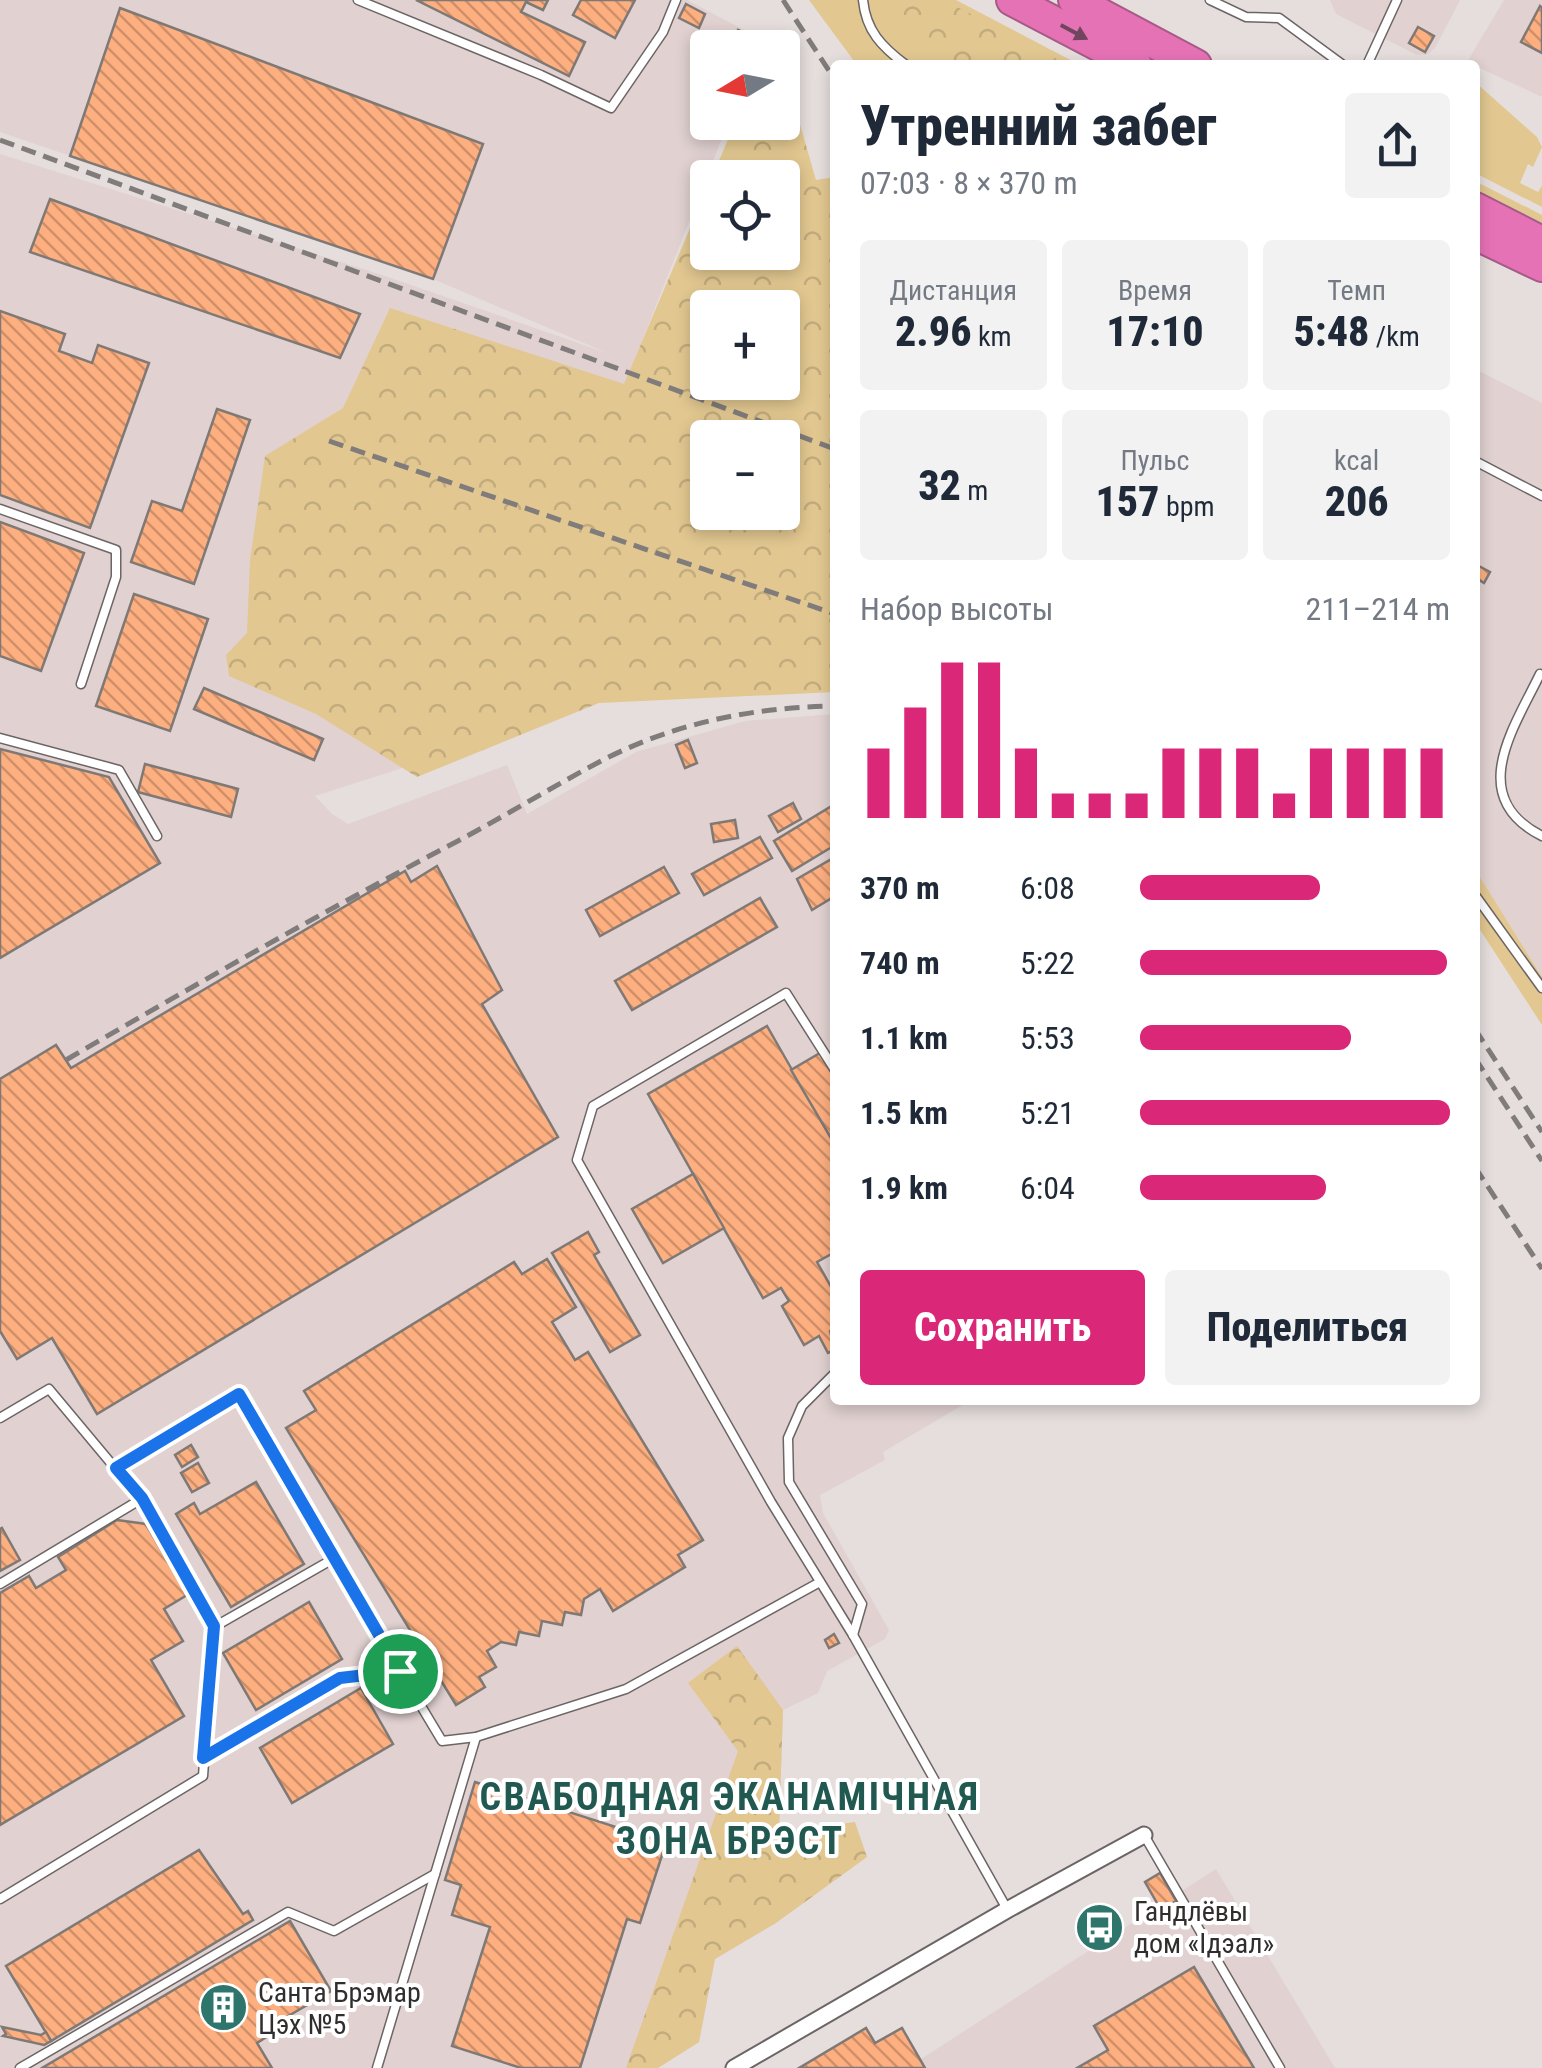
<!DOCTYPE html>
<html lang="ru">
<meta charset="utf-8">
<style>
:root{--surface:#fff;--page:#f2f2f3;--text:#1f2937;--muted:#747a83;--accent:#db2777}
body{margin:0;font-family:"Roboto Condensed",sans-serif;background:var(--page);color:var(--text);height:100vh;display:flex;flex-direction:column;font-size:38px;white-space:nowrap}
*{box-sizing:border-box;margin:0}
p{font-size:32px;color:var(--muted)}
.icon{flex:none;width:55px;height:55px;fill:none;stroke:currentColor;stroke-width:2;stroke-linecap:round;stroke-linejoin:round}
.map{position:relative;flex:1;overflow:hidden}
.details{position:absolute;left:830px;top:60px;width:650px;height:1345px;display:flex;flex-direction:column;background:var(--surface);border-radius:10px;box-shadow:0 5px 15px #0003}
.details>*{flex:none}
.needle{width:65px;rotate:260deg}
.controls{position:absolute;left:690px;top:30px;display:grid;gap:20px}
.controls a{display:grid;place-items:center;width:110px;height:110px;border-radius:10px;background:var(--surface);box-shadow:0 5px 15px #0003;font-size:50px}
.pin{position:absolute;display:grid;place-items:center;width:85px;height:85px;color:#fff;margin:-42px;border:5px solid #fff;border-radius:50%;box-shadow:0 2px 10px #0007}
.round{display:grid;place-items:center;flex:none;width:105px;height:105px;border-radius:10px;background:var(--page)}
.head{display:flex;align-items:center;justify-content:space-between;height:170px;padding:0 30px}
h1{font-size:55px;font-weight:800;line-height:75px}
.metrics{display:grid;grid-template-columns:repeat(3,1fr);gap:15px;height:170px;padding:10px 30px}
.metrics div{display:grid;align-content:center;border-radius:10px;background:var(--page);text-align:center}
.metrics b{font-size:42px;font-weight:800}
.metrics small{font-size:28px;font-weight:400}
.metrics p{font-size:28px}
.chart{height:280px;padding:20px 30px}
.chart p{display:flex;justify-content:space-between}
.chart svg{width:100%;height:180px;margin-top:10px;stroke:var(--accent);stroke-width:6}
.cta{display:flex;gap:20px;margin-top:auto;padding:20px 30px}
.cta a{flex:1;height:115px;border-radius:10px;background:var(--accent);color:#fff;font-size:40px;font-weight:800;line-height:115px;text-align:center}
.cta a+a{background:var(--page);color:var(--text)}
ul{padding:0 30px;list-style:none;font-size:32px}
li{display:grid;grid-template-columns:160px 120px 1fr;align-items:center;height:75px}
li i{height:25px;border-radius:12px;background:var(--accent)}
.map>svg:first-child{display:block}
.built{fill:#e1d1d1}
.grass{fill:#e2c790}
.forest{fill:url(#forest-crowns);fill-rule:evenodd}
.building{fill:url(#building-back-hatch);stroke:#7f7976;stroke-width:2.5}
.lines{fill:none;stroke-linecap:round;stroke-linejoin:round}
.lane-casing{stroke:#6c6565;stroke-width:11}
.street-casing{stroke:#6c6565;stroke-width:19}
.highway-casing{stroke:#a65a86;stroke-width:34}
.lane{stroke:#fff;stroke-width:8}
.street{stroke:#fff;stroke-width:15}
.highway{stroke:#e672b6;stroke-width:30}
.rail{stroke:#817c7c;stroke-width:5;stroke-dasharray:15 8;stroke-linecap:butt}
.oneway{fill:#70455d}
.route-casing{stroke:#fff;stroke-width:20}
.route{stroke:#1a73e8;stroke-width:12}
.labels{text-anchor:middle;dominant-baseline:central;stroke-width:8;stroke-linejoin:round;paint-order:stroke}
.poi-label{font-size:28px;fill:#302d2d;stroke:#fff;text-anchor:start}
.district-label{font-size:38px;font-weight:bold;letter-spacing:2.5px;fill:#215951;stroke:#fff}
</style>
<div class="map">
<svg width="1542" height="2068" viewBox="0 0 1542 2068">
<defs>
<pattern id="forest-crowns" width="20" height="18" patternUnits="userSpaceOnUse" patternTransform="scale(2.5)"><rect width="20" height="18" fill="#e2c790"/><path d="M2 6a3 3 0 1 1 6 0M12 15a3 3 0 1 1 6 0" fill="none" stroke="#c2ab7c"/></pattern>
<pattern id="building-back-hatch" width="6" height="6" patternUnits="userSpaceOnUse" patternTransform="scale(2.5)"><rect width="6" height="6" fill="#feaf80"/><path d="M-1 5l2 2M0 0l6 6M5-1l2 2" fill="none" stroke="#ce8f69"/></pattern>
</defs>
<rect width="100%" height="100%" fill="#e5dedd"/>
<g class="built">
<path d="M0,0H687L761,39L758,47L708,48V122L728,123L625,384L530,727L315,796L332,814L348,824L507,765L527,814L636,752L745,721L835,714V1400H971L883,1452L885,1460L820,1495L823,1513L889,1630L885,1639L827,1671L818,1693L783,1710L776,1923L715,1959L699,2042L658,2068H0V154L382,275L610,354L433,279L0,132Z"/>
<path d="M1330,0H1460L1435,48L1427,55H1417L1336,14Z"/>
<path d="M1504,0H1542V97L1467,62Z"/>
<path d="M1475,369L1542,403V977L1475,869Z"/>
<path d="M1216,1869L1335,2068H907Z"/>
</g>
<g class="grass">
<path d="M809,0H956L1080,65H857Z"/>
<path d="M1475,82L1537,137L1542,147L1533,167L1528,164L1520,183L1538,192L1542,186V207L1475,173Z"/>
<path d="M1475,181L1542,215V223L1475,189Z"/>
<path d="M1475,869L1542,977V1025L1475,922Z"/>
</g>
<g class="forest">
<path d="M880,0H944L1068,65H949C923,53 883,32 880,0Z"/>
<path d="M783,98L799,121L816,180L835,177V692L599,703L417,777L316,714L229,676L226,655L247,633L250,560L265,456L343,408L390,308L624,384L707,188L708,252H782V178L712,177L735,123L782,122ZM708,308H782V382H708ZM708,438H782V512H708Z"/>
<path d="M737,1646L783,1710L779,1832L855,1822L867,1857L776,1923L715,1959L699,2042L658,2068H626L738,1751L688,1683Z"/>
</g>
<g class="building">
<path d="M416,0H548L543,10L526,2L521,12L585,42L569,76Z"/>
<path d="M581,0H635L615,38L573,15Z"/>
<path d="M686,4L705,14L699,28L679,18Z"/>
<path d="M1540,6L1542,8V53L1521,42Z"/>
<path d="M120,8L483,144L433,279L70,156Z"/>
<path d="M1418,27L1434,36L1425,52L1409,43Z"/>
<path d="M738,30L759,40L756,48H731Z"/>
<path d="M706,61L708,62V83L698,79Z"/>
<path d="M50,199L360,314L340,358L30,252Z"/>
<path d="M0,311L65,334L59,351L92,363L98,345L149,363L90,528L0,495Z"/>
<path d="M217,409L250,420L194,584L131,562L152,501L182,511Z"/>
<path d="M0,522L84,553L41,671L0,656Z"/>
<path d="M1475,564L1490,572L1484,583L1479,580L1475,588Z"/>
<path d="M134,594L208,619L170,731L96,706Z"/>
<path d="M204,688L323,739L314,760L194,709Z"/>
<path d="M688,740L697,763L685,768L676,745Z"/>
<path d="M0,749L109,777L160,863L0,958Z"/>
<path d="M145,764L238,789L231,817L138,792Z"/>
<path d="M793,803L801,819L778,832L769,816Z"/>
<path d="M835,804V845L792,871L774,841Z"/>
<path d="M735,820L738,838L714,842L711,824Z"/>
<path d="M760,837L772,858L704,895L692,874Z"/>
<path d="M835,857V896L812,910L797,879Z"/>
<path d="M437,866L502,990L482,1004L558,1137L97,1414L52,1338L17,1359L0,1331V1079L56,1045L71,1068L405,871L411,882Z"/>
<path d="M664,867L679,893L600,936L586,910Z"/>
<path d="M760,898L777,927L632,1010L615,981Z"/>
<path d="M767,1026L835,1145V1252L817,1262L835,1294V1328L830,1331L835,1350L828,1353L819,1336L804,1345L782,1306L789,1301L781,1288L763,1298L648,1094Z"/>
<path d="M820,1053L835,1079V1145L791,1070Z"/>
<path d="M693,1174L724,1228L663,1263L632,1209Z"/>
<path d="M588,1232L599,1252L594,1255L640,1335L610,1352L552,1253Z"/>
<path d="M547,1259L576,1307L552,1322L575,1360L588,1352L703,1540L678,1555L685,1567L613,1611L600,1589L584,1599L581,1615L565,1612L562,1625L542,1621L539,1636L519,1632L516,1645L501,1642L487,1651L496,1667L479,1677L485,1687L456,1705L286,1428L316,1410L304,1391L514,1262L522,1274Z"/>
<path d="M191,1445L198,1457L182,1467L175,1455Z"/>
<path d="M198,1463L209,1483L192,1492L181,1473Z"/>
<path d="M256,1482L304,1564L231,1607L176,1514L194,1503L200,1514Z"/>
<path d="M117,1520L146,1524L187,1595L164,1609L183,1641L151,1660L184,1716L0,1825V1593L29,1576L36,1588L66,1570L58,1557Z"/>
<path d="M2,1528L20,1560L0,1571V1529Z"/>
<path d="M309,1602L342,1659L256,1710L223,1653Z"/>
<path d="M834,1634L839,1643L829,1648L825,1640Z"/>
<path d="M361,1688L393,1744L292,1803L260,1748Z"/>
<path d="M475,1782L666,1843L640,1923L627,1919L580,2068H521L452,2046L490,1927L452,1915L461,1885L445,1880Z"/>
<path d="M199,1850L243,1914L248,1911L253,1920L51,2041L6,1966Z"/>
<path d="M1160,1873L1176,1901L1161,1910L1145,1882Z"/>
<path d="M290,1921L331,1991L273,2025L276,2031L257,2043L272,2068H42Z"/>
<path d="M1194,1967L1254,2068H1077L1108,2050L1094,2026Z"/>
<path d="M2,2027L41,2035L46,2032L51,2041L44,2045L3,2036L6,2034Z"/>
<path d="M866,2028L875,2043L902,2028L925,2068H799Z"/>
</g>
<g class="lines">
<defs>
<g id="lane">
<path d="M358,0L541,75L611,108L663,32L676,0"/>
<path d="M863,0C866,31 882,47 906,65"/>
<path d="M1210,0L1246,17L1279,18L1343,65"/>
<path d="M1367,65L1397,0"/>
<path d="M1475,461L1542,496"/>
<path d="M0,509L116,550V577L81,684"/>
<path d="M1540,674C1514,728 1465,797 1542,836"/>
<path d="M0,738L119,770L157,836"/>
<path d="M1475,895L1542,988"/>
<path d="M835,1070L786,993L593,1106L577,1160L771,1502L853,1635L1007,1909"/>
<path d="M835,1373L802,1406L788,1438L789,1482L862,1604L853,1635"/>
<path d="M0,1418L49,1389L115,1468L239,1394L333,1559"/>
<path d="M115,1468L143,1498L214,1627"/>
<path d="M0,1584L143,1498"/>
<path d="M203,1759L339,1679L400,1671"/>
<path d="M1144,1835L1280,2068"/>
<path d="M0,1899L203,1776L214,1627L333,1559L442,1741L476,1737L626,1689L820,1582"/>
<path d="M20,2068L288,1912L334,1931L435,1874"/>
<path d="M377,2068L476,1737"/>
</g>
<path id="street" d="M734,2068L1007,1910L1144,1835"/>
<g id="highway">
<path d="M1012,0L1136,65"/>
<path d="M1074,0L1196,65"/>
<path d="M1475,208L1542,242"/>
<path d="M1475,234L1542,266"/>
</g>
</defs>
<use href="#lane" class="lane-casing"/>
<use href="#street" class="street-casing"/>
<use href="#highway" class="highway-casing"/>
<use href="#lane" class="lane"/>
<use href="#street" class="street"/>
<use href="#highway" class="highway"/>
<g class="rail">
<path d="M783,0L835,80"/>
<path d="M0,140L835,449"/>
<path d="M329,441L835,614"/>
<path d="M1475,1029L1542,1132"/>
<path d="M1475,1058L1542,1161"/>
<path d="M66,1060C195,985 324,911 456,842C505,816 552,787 601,761C674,723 754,707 835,706"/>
<path d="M1475,1142L1476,1143"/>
<path d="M1475,1167L1542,1269"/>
</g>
</g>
<defs><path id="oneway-solid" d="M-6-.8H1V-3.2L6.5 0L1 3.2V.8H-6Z" transform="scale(2.5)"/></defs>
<use class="oneway" href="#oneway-solid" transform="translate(1074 32) rotate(28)"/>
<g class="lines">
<defs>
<path id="route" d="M239,1394L400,1671L340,1678L203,1758L214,1626L142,1498L116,1468Z"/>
</defs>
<use href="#route" class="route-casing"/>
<use href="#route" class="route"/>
</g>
<defs>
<symbol id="bus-disc" viewBox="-11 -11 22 22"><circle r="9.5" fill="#2e756b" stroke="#fff"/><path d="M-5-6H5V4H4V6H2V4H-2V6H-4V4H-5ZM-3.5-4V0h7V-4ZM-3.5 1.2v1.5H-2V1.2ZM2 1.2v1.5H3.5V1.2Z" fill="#fff"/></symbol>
<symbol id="building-disc" viewBox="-11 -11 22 22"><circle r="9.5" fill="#2e756b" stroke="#fff"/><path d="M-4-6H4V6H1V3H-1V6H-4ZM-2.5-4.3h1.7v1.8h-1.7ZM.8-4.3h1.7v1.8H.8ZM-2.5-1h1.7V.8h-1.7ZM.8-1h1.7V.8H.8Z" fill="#fff"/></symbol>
</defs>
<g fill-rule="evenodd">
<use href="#bus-disc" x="1072" y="1900" width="55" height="55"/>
<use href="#building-disc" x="196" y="1980" width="55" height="55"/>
</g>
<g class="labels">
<g class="poi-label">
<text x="1134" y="1911">Гандлёвы<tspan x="1134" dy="32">дом «Ідэал»</tspan></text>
<text x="258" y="1992">Санта Брэмар<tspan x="258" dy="32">Цэх №5</tspan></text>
</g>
<g class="district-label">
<text x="730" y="1797">СВАБОДНАЯ ЭКАНАМІЧНАЯ<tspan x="730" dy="44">ЗОНА БРЭСТ</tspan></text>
</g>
</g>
</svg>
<div class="controls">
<a><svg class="needle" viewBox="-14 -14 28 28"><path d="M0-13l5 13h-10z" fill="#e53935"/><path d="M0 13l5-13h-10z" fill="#747a83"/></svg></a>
<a><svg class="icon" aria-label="locate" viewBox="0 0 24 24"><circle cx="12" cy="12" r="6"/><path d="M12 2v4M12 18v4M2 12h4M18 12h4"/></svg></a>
<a>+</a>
<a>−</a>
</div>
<div class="pin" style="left:400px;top:1671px;background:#1e9e55"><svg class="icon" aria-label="arrive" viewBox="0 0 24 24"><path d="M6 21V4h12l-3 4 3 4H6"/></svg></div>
<section class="details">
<div class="head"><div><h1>Утренний забег</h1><p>07:03 · 8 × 370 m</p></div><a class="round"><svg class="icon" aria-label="share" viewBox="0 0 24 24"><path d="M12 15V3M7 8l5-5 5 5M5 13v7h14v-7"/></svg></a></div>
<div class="metrics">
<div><p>Дистанция</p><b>2.96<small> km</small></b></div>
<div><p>Время</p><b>17:10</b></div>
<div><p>Темп</p><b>5:48<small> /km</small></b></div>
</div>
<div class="metrics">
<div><b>32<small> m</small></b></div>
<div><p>Пульс</p><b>157<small> bpm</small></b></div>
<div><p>kcal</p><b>206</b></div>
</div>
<div class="chart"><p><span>Набор высоты</span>211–214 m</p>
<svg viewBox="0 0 160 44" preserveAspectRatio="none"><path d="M5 44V27M15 44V17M25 44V6M35 44V6M45 44V27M55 44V38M65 44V38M75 44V38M85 44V27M95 44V27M105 44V27M115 44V38M125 44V27M135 44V27M145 44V27M155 44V27"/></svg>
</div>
<ul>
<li><b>370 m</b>6:08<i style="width:58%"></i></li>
<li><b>740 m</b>5:22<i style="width:99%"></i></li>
<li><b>1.1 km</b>5:53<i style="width:68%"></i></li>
<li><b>1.5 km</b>5:21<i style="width:100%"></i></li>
<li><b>1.9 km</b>6:04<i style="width:60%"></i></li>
</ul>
<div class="cta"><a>Сохранить</a><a>Поделиться</a></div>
</section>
</div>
